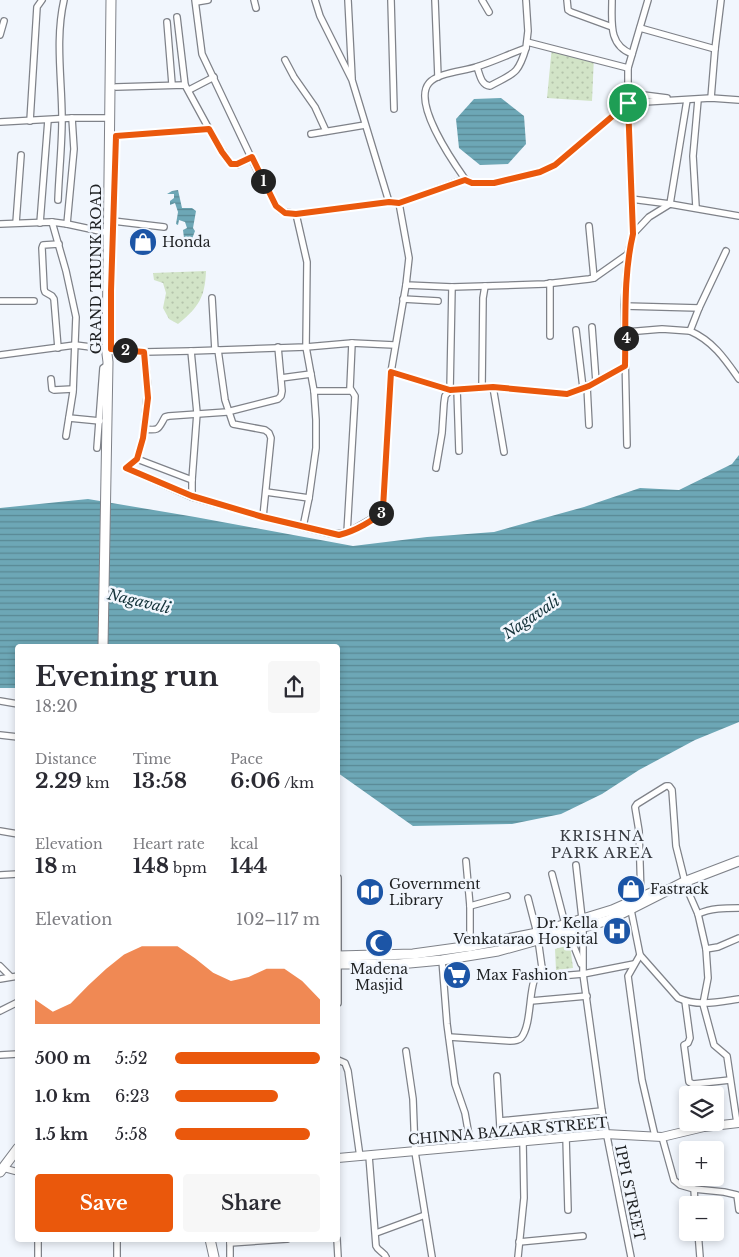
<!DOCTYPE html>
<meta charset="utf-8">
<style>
:root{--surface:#fff;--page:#f7f7f7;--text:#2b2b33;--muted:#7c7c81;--accent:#ea580c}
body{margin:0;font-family:"Libre Baskerville",serif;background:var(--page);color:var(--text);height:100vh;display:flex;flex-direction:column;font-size:19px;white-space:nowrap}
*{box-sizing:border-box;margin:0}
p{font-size:16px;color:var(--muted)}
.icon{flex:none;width:28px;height:28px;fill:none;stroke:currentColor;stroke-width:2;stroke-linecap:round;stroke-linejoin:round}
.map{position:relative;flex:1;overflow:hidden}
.drawer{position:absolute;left:15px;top:644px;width:325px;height:598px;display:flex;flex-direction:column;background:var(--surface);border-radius:5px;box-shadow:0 2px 8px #0003}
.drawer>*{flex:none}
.buttons{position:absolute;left:679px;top:1086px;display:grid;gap:10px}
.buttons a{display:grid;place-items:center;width:45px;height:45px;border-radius:5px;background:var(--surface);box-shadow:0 2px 8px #0003;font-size:25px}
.pin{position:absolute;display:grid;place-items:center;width:42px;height:42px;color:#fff;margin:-21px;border:2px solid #fff;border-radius:50%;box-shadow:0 1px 5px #0007}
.km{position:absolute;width:25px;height:25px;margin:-12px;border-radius:50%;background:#222;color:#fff;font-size:14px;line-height:25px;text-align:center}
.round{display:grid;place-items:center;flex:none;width:52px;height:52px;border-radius:5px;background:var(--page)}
.head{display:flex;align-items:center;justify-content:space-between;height:85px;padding:0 20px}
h1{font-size:28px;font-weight:700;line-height:38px}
.figures{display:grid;grid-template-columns:repeat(3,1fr);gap:8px;height:85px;padding:5px 20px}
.figures div{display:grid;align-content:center}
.figures b{font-size:21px;font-weight:700}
.figures small{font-size:14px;font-weight:400}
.figures p{font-size:14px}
.chart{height:140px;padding:10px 20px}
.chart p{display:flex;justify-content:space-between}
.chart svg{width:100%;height:90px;margin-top:5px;fill:var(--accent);opacity:.7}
.cta{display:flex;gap:10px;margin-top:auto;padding:10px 20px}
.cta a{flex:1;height:58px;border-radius:5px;background:var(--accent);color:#fff;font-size:20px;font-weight:700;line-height:58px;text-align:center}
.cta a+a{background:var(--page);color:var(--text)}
ul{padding:0 20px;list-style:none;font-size:16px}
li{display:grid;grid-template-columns:80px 60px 1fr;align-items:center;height:38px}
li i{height:12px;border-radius:6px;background:var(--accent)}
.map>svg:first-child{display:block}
.green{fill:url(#green-dots)}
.water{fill:url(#water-rules)}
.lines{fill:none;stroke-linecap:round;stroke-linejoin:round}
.minor-casing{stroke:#7f8289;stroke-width:8}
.tertiary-casing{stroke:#7f8289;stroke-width:10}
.secondary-casing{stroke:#7f8289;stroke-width:11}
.primary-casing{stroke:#7f8289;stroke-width:11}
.minor{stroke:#fff;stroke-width:5.5}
.tertiary{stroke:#fff;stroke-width:8}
.secondary{stroke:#fff;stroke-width:9}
.primary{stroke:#fff;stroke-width:9}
.route-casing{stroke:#fff;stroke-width:10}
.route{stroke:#ea580c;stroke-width:6}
.labels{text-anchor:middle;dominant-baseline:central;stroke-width:5;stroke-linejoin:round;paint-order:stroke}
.poi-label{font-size:14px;fill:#1f2123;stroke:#f1f6fd;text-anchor:start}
.street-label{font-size:14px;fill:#1f2123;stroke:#f1f6fd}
.water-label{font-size:15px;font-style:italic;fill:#133138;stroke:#f1f6fd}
.neighbourhood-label{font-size:15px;letter-spacing:1px;fill:#3a3d43;stroke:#f1f6fd}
</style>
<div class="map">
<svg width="739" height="1257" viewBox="0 0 739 1257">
<defs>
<pattern id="green-dots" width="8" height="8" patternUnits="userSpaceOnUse" patternTransform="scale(1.25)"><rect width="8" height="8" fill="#d2e4c7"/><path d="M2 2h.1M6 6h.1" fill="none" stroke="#b4c3ab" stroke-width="1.8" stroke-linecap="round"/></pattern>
<pattern id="water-rules" width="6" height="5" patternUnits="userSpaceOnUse" patternTransform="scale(1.25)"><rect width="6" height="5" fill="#6da7b6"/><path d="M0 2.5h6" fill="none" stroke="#598894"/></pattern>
</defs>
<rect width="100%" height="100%" fill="#f1f6fd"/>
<g class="green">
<path d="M552,46L594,56L592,101L547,98Z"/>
<path d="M206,271C205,297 199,307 178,324L169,319L163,308L166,293L163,283L154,280L153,273Z"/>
<path d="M570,945L573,968L556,970L555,949Z"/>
</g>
<g class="water">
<path d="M501,98L524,116L526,144L508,164L480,165L459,148L456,119L474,99Z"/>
<path d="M178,190L182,208H192L196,211L193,228L195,231L192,239L184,238L183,230L187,228L185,222L179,220L178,225L176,224L178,212L175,203L170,205V201L174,198V194H167L172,191Z"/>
<path d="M739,455V722L695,740L639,770L602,794L561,814L512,824L413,826L338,773V646H18L17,688H0V508L88,499L195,517L353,546L427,537L494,532L584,507L640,488L679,490L732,464Z"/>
</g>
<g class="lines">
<defs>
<g id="minor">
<path d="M195,0L202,54L258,172L276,206L281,211L296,214L389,202"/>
<path d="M254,0L256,8"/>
<path d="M315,0L320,16L352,80L389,202L399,203L409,258L406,285L452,287L545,284L589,279L594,278L628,254L633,234L628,103V68L648,0"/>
<path d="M348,0L352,78"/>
<path d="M391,0L394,109"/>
<path d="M435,0L438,77"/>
<path d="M482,0L489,12"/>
<path d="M526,0L528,31L526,48C509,54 493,62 476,67C464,71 437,73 429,83C412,103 453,162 465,179L472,183H494L540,172L555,165L628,103L711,98L739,100"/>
<path d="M567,0L568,10L571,12L612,27"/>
<path d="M612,0C612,22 608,45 632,54"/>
<path d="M196,2L208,0"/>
<path d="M177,17L185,85"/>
<path d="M167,22L172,84"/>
<path d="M640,28L715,49"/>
<path d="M0,35L4,21"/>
<path d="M527,42L628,68"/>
<path d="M285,60L294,77L315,107L326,131"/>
<path d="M477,67C480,75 481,85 490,86C514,73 518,75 526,48"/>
<path d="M116,87L185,85L215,140L231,164L237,165L252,157"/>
<path d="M189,90L214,77"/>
<path d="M628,93L667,98"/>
<path d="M711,98L715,49L721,0"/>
<path d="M30,121L37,7L42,0"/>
<path d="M0,122L72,118H110"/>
<path d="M311,134L365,125"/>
<path d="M116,136L209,129"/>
<path d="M631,199L670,204L687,100"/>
<path d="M58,200C59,173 62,146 62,119C62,80 55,39 64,0"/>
<path d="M399,203L465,179"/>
<path d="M696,207L693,156L698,100"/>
<path d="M296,214L307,262L306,347L314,391L316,420V448L309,498L303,527"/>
<path d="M113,221L164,227"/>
<path d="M52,222L66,271L76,317L73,392L66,436"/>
<path d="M16,223L21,155"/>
<path d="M40,223L48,120"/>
<path d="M0,224L52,222L67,224L109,233"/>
<path d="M67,224L74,149L72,118"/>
<path d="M589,226L594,278"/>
<path d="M633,234L649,217L670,204L739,216"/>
<path d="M212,298L215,350"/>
<path d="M403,299L438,301"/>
<path d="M0,301H34"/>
<path d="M624,306L699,308L726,251"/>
<path d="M699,308L690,331C713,341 725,359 739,379"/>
<path d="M592,327L596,382"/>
<path d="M576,330L583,388"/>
<path d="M626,332L662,329L690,331"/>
<path d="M550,336V283"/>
<path d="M58,348L54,299L52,296L45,292L44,289L42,248L43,245L59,244"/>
<path d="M111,349L144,352L191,351L306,347L352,343L394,345"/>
<path d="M218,350L225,400L233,424L265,430L269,433L271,438L263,517"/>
<path d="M144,352L148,388L143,438L137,459L126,468L192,497V480L197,413L191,351"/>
<path d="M0,355L75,345L107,349"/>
<path d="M391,372L450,390L493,387L567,394L589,385L625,366"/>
<path d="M281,378L311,374"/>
<path d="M51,379L52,389L54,390L73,389"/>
<path d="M587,386L589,425"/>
<path d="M482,387L483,298L485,286"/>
<path d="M493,387L504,452"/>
<path d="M457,389L459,451"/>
<path d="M314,391H351"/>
<path d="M69,418L100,421"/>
<path d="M144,429C160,431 158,429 165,417L169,416L227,412L278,399L281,396L282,391L278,347"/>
<path d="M627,445L624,306L628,254"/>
<path d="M97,448L103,368L108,365"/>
<path d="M137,459L192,480"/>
<path d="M436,468L442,433L444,403L445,396L450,390L452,287"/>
<path d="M266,492L309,498"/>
<path d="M192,497L263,517L332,534L347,533L380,514L383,508L391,372L406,285"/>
<path d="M347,533L355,396L350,388L352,343"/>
<path d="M0,701L18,704"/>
<path d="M0,735L18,737"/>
<path d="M0,831L18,834"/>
<path d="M466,861L470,906V948"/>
<path d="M576,865L583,927V974L602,1111L631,1257"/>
<path d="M552,874L565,924L581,964"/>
<path d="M0,875L18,874"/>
<path d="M338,878V1003"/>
<path d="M684,882L698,914L706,949L718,947L739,938"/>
<path d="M641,897L639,831L635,807L637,804L666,786H669L672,790L676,846L684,878"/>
<path d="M528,898L537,933"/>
<path d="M470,906L507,896"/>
<path d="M631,910L640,955L678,998C698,1007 718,1002 739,999"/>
<path d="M698,914C711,908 725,908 739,908"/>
<path d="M538,939L543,975L547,977L583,974L634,964"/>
<path d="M706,949L708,978L703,1004L714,1045L727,1056L737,1123"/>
<path d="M640,955L628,976L642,1080L655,1136"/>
<path d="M442,960L447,1024L455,1084L465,1113L471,1147"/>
<path d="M0,966L10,976"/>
<path d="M0,979L18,976"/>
<path d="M531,1001L587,996"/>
<path d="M685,1001L690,1038L688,1043L684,1045L689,1082L693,1084L730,1080"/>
<path d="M0,1011L18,1002"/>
<path d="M449,1037L510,1041C514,1041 518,1041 521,1038C531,1026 529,995 534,981C535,976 539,971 542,967"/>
<path d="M406,1051L413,1099L415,1152L432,1257"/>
<path d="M0,1055L18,1054"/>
<path d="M338,1060L345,1063L348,1071L360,1157"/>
<path d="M497,1076L501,1144"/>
<path d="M702,1092V1095"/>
<path d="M500,1121L602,1111"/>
<path d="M566,1137L568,1210"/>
<path d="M662,1137L674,1180L680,1185L694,1189L695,1205"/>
<path d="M369,1156L376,1246C378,1251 384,1252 386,1257"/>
<path d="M3,1168L18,1172"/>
<path d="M694,1189L724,1192L737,1195L739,1210"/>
<path d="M698,1232L700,1257"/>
<path d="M376,1233L425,1215"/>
<path d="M38,1239V1257"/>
<path d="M117,1239V1257"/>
<path d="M337,1239L338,1257"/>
<path d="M519,1242L583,1236"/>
<path d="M230,1243L287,1239"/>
<path d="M230,1257V1239"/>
<path d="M518,1257L524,1198L523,1142"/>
</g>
<path id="tertiary" d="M338,1158L605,1134L662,1137L704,1127L739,1123"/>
<path id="secondary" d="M210,1239L214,1257"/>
<g id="primary">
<path d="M103,646L108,362L107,354L111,0"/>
<path d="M338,956L413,954L471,946L537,933L612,910L660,889"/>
<path d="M338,964H399L442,960L498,951L609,920L684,882L739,861"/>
<path d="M0,1172L18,1148"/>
</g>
</defs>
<use href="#minor" class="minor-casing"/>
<use href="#tertiary" class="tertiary-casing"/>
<use href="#secondary" class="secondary-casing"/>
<use href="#primary" class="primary-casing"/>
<use href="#minor" class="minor"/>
<use href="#tertiary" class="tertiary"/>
<use href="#secondary" class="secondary"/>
<use href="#primary" class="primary"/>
</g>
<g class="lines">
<defs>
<path id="route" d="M628,103L633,234C623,277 626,321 625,366L589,386L567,394L493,387L450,390L391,372L383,508C378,520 352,532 339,535L263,517L192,496L126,468L137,459L143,438L148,398L144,352L111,349V291L116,136L209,129L222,152L231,164H237L252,157L276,206L285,213L296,214L389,202L399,203L465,180L472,183H494L540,172L555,165Z"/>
</defs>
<use href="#route" class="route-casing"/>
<use href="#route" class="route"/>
</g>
<defs>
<symbol id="shop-disc" viewBox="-11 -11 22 22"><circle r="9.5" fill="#1c55a6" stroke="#f1f6fd"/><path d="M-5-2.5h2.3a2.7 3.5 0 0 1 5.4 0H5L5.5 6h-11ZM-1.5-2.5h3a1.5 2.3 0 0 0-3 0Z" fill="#fff"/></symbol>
<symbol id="library-disc" viewBox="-11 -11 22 22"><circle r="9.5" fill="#1c55a6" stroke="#f1f6fd"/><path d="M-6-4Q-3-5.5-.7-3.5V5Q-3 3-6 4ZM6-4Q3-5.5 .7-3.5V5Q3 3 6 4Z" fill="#fff"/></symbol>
<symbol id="hospital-disc" viewBox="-11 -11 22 22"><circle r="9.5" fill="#1c55a6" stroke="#f1f6fd"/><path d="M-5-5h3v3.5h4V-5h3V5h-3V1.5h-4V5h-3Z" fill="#fff"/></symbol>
<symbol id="mosque-disc" viewBox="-11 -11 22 22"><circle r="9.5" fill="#1c55a6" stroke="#f1f6fd"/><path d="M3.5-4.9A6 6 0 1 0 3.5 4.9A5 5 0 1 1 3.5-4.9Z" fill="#fff"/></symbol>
<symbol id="supermarket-disc" viewBox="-11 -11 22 22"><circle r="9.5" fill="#1c55a6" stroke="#f1f6fd"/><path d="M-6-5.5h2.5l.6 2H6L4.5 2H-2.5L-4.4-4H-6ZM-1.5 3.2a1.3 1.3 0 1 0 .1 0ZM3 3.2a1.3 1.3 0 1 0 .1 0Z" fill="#fff"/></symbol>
</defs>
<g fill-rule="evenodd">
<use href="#shop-disc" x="127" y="226" width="32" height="32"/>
<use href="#shop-disc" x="615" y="873" width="32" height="32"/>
<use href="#library-disc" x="354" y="876" width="32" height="32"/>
<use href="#hospital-disc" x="601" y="915" width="32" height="32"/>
<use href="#mosque-disc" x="363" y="927" width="32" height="32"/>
<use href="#supermarket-disc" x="441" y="959" width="32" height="32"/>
</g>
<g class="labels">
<g class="poi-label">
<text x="162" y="242">Honda</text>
<text x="389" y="884">Government<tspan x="389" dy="16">Library</tspan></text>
<text x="650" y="889">Fastrack</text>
<text x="598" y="923" text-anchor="end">Dr. Kella<tspan x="598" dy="16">Venkatarao Hospital</tspan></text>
<text x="379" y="969" text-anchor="middle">Madena<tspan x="379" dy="16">Masjid</tspan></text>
<text x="476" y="975">Max Fashion</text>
</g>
<g class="street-label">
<text transform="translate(96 269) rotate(-90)">GRAND TRUNK ROAD</text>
<text transform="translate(508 1131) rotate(-5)">CHINNA BAZAAR STREET</text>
<text transform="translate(630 1193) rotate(78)">IPPI STREET</text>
</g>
<g class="water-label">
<text transform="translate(139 601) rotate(13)">Nagavali</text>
<text transform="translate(531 617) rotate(-34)">Nagavali</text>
</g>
<g class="neighbourhood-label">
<text x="602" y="835">KRISHNA<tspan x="602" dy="17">PARK AREA</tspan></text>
</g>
</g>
</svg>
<div class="buttons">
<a><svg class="icon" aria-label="layers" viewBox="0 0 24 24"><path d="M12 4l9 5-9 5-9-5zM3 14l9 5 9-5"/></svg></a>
<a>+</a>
<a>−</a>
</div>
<div class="pin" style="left:628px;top:103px;background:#1e9e55"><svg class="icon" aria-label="arrive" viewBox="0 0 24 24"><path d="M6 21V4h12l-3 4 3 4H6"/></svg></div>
<b class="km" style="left:263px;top:181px">1</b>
<b class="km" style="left:125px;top:350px">2</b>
<b class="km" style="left:381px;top:513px">3</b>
<b class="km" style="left:626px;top:338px">4</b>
<section class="drawer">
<div class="head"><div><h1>Evening run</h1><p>18:20</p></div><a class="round"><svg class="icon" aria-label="share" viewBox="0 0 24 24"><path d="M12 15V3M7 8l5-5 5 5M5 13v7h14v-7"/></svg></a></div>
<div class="figures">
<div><p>Distance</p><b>2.29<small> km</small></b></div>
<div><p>Time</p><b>13:58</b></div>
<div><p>Pace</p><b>6:06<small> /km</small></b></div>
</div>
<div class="figures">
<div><p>Elevation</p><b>18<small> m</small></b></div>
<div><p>Heart rate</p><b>148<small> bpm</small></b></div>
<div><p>kcal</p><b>144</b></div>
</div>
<div class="chart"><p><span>Elevation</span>102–117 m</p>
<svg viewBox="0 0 160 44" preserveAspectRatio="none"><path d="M0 44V32L10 38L20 34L30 25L40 17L50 10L60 6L70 6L80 6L90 12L100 19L110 23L120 21L130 17L140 17L150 23L160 32V44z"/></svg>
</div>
<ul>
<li><b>500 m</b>5:52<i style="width:100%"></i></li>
<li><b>1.0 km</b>6:23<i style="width:71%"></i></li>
<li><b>1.5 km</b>5:58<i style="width:93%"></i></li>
</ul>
<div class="cta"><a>Save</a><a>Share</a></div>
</section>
</div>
